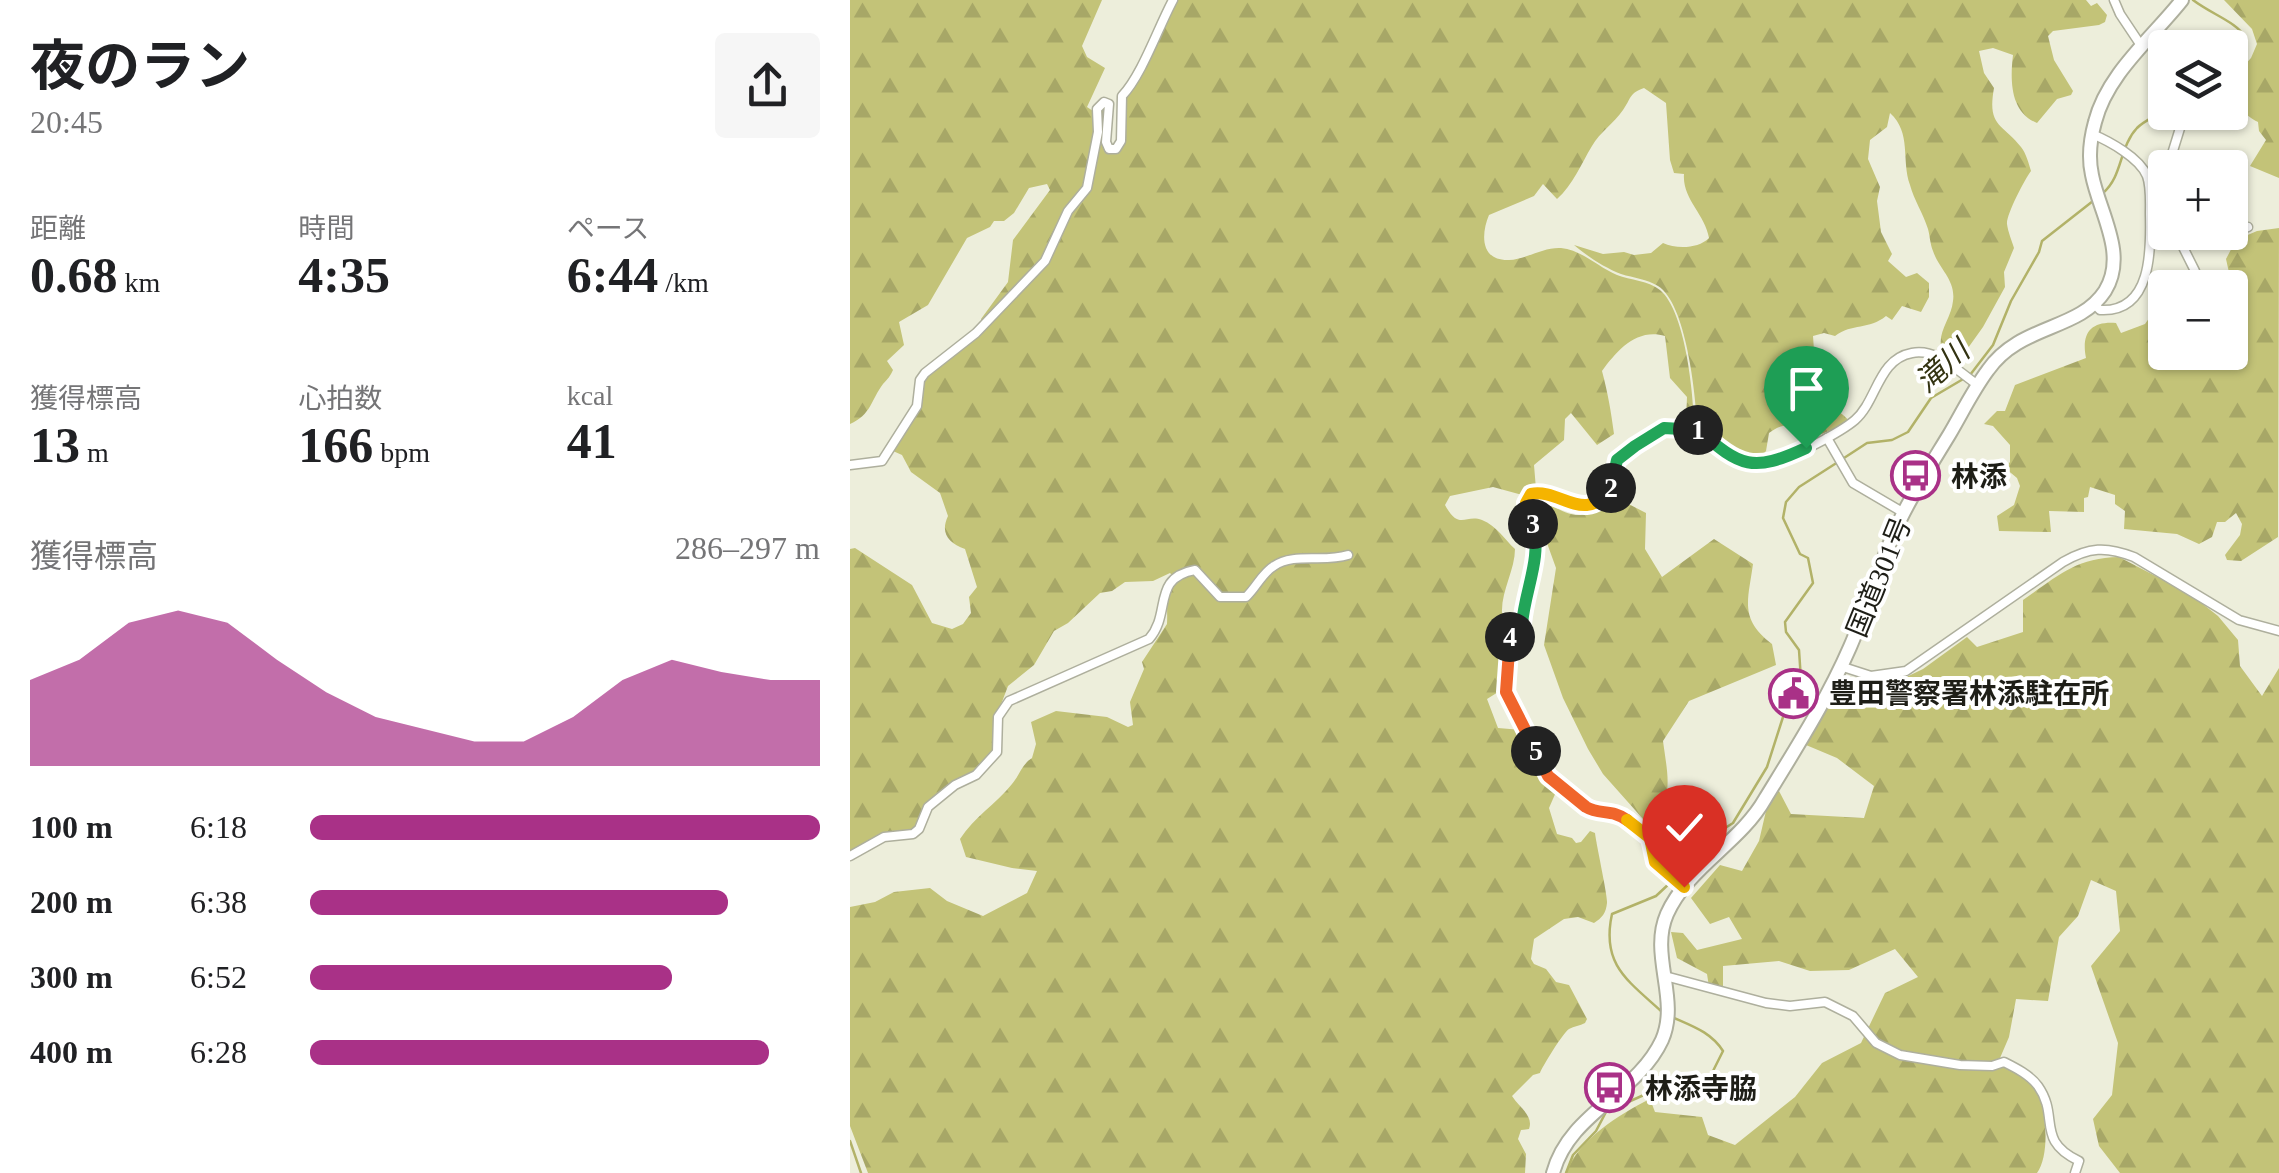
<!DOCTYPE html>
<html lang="ja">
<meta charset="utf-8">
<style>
:root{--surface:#fff;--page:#f6f6f6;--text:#202124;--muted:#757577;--accent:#a93187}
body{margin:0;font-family:"Times New Roman","Noto Sans JP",serif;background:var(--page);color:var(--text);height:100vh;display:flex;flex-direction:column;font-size:38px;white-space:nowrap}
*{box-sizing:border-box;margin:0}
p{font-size:32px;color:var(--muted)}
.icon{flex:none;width:55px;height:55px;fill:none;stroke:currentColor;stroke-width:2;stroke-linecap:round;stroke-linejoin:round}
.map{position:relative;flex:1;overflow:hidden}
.details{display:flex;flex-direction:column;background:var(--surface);width:850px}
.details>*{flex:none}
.tools{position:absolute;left:1298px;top:30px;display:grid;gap:20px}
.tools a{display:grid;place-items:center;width:100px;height:100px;border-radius:10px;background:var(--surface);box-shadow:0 2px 8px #0004;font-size:50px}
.pin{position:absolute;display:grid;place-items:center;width:85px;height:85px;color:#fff;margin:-102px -42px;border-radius:50% 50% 50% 0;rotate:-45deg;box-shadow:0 0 10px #0007}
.pin .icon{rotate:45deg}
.km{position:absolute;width:50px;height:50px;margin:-25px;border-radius:50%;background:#222;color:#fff;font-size:28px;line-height:50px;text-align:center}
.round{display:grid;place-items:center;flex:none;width:105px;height:105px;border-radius:10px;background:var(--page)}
.head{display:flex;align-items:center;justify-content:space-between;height:170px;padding:0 30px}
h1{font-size:55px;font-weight:700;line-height:75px}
.metrics{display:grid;grid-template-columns:repeat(3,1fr);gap:15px;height:170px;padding:10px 30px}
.metrics div{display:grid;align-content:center}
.metrics b{font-size:50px;font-weight:700}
.metrics small{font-size:28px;font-weight:400}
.metrics p{font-size:28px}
.chart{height:280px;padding:20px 30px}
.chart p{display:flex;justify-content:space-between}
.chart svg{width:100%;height:180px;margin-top:10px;fill:var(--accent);opacity:.7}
ul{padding:0 30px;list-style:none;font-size:32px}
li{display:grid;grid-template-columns:160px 120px 1fr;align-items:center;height:75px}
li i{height:25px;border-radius:12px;background:var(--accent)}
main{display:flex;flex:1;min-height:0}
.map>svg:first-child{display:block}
.forest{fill:url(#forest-firs)}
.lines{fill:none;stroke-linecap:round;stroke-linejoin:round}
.stream{stroke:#b2b268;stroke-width:2.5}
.street-casing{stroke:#aeaf9d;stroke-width:11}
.highway-casing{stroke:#aeaf9d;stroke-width:16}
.street{stroke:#fff;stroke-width:8}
.highway{stroke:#fff;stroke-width:12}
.split-1-casing{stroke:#fff;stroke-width:20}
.split-2-casing{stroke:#fff;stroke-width:20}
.split-3-casing{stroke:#fff;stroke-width:20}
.split-4-casing{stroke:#fff;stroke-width:20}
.split-5-casing{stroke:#fff;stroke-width:20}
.split-6-casing{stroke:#fff;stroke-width:20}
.split-7-casing{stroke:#fff;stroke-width:20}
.split-1{stroke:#22a559;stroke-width:12}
.split-2{stroke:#22a559;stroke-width:12}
.split-3{stroke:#f5b400;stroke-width:12}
.split-4{stroke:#22a559;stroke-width:12}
.split-5{stroke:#f0652b;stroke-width:12}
.split-6{stroke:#f0652b;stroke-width:12}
.split-7{stroke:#f5b400;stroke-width:12}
.labels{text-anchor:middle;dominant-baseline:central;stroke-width:8;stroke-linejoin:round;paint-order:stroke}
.poi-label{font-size:28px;font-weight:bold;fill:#1e1e17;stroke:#fff;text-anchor:start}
.street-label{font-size:28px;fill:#1e1e17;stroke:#fff}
.water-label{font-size:30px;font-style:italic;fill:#333312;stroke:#fff}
</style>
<main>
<section class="details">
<div class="head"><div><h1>夜のラン</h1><p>20:45</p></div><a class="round"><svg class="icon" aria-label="share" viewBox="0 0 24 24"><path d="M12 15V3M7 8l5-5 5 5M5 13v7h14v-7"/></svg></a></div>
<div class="metrics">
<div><p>距離</p><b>0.68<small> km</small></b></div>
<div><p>時間</p><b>4:35</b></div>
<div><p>ペース</p><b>6:44<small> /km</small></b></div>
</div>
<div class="metrics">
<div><p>獲得標高</p><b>13<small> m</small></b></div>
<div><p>心拍数</p><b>166<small> bpm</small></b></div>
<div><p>kcal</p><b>41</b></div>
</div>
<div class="chart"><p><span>獲得標高</span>286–297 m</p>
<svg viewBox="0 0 160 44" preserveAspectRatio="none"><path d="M0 44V23L10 18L20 9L30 6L40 9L50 18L60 26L70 32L80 35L90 38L100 38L110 32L120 23L130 18L140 21L150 23L160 23V44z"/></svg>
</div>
<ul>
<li><b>100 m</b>6:18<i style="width:100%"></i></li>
<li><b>200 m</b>6:38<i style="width:82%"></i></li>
<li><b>300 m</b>6:52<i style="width:71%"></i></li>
<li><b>400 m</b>6:28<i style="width:90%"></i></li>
</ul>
</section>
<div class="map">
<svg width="1429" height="1173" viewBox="0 0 1429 1173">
<defs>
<pattern id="forest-firs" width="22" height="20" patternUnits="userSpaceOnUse" patternTransform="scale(2.5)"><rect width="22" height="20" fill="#c3c378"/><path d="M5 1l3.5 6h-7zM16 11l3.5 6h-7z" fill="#a7a767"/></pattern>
</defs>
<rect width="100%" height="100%" fill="#edeedb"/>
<g class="forest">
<path d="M0,0H252L232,46L237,57L255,68L237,107L243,111C256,192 185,271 133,324L131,319L158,282L163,240L200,190L197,184L179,188L164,213L154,221H144L140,227L117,238L78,305L49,322L54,345L37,361L43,370C41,375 37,380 33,384C21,400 21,415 0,424Z"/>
<path d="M326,0H1236L1241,6L1247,3L1257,15L1255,22L1249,25L1203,31L1198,36L1204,60L1223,91L1221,95L1207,99L1187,123C1160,112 1160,80 1163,55L1143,48L1129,51L1134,73L1144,88C1137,127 1152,123 1171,147C1176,153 1179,164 1181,171C1175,179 1156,215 1157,224C1158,232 1162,241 1164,248L1154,272L1155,287L1133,327L1118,348L1099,358C1079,341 1101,322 1103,301C1106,280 1089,269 1083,251C1080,244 1080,236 1078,229C1073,213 1064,200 1060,185C1051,160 1062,133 1040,113L1037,127L1020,140L1018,159L1030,187L1027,201L1031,232L1042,254L1038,261L1056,277L1067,273L1079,283V297L1071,312L1052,306L1042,320L1036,316C1019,330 1002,323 985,336L974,333L963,336L964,350L972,369C961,396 987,407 1000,422L967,436C948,426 938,419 919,433L916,451L910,458L880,455L847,426C846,395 836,303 808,286C797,279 784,278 771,274C755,268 737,256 724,245L753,254L774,252L784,255L801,253L813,243C826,249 848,249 859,238C855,214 832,199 834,174L824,173L820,160L816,103L794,88C779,93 781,99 773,110C764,123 750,132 742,146C731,164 723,185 707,199L693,184L684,196L639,215C631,234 630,261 659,260C677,259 693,247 711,248C732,250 748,267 767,275C780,280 799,281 810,290C835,311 843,390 844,422L836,419L837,397L820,378L815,336C786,328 767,351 752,371C758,394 761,411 764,434L747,445L721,413L715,419L714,440L684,465L686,489L676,496L643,487L600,496L595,505C609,531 615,514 632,520C647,526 654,539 665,549C665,570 651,591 652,613H668L670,621L658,630L653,689L637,699L648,728L672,730L704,786L706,792L699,808L707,834L722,838L726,843L731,842L740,831L745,833C746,843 758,897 757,903C756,913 752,918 744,923L728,917L714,919L684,939L681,959L684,964L696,969L706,982L719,985L737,1019L735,1023C730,1026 724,1026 719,1029C713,1033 692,1067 690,1073L683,1075L662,1096C669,1107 684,1116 679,1129L671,1130L668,1139L676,1154L675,1173H18L0,1126V907L25,902L44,892L80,888L97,901L133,916L177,893L187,871L162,868L116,857L110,839C124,817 146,804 162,784C170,775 171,765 182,758L186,744L181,722L206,711L257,717L278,727L283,725L280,702L294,669L292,662L317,624C318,606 314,594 325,578L320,573L303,581L275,582L262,591L250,593L218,623L204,631L184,665L158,686L147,715V747L125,774L105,783L64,829L0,854V549L5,548L62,585L82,623L102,629L113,624L121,613L119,597L127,587L115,549C98,543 90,533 98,516L90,493L61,472L52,455L43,451L69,409L72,381L77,375L128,335L196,264L219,213L237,193L249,110L255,106V137L266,152L270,149L276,95L289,81Z"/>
<path d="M1374,0H1429V178L1400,166L1416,140L1409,131L1408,122C1392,114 1380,100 1380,81L1401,58L1407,44L1402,29Z"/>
<path d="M1429,228L1428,537L1391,561L1377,560L1375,555L1390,535L1392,524L1386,513L1375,522H1367L1362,537L1349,544L1327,534L1274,529L1275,511L1265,504V495L1240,487L1238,497L1234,498V512L1199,511L1201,532L1149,531L1147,516L1164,505L1170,486L1167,478L1155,468L1160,462V445L1143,426L1134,424L1147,411H1155L1165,385L1236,358C1231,333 1241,321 1266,323L1271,333L1295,324L1311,301H1315V352H1380V277L1376,259L1386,240L1407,231Z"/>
<path d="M763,496L796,513L795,549L812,577L864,539L903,564C898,601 889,619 922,644L926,665L839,701L813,741C818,778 824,796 801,828L753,774L738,749L713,698L694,645L706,568L685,510L693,501C727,520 733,521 763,496Z"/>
<path d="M1269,557L1340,594L1368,616L1388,640L1390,666L1412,696L1429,668V1173H1270L1249,1146L1243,1119L1262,1095L1268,1043L1241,966L1270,931L1266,891L1241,880L1228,916L1209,937L1198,1001L1166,999L1159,1037L1150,1058L1153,1067C1162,1071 1174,1075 1181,1082C1197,1100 1201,1154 1187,1173H715C731,1138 768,1115 800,1099L805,1112L852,1117L858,1135L885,1145L945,1097L972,1063L1011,1043L1035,993L1068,977L1045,949L999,970L960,971L929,961L873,966V992L859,987L857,974L827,958L821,932L833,933L847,950L892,939L879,917L860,924L841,898L870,865L892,871L909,841L919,798L929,791L941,814L1014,818L1024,786L987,758L956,745L977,707L1024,685L1048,681L1073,669L1117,637L1127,647L1173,632V600C1208,576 1225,558 1269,557Z"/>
</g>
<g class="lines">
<g class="stream">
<path d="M1343,0C1373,23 1423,31 1380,73"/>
<path d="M1253,193C1273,176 1269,147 1287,128C1294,121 1306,116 1315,110"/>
<path d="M994,458L1017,443L1042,440L1058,432L1081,398L1120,375L1143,345L1161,301L1189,252L1192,241L1243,201"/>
<path d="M827,876L839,851L883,823L917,767L933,717L951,680L949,650L936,632L935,622L963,583L958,558L950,554L933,518L936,502L949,487L988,462"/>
<path d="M811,1011C777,980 751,964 762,914L806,896L821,882"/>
<path d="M0,1141L11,1173"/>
<path d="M716,1173L723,1155L746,1131L756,1112L796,1094L808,1092L822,1096L841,1092L863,1071L873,1051C861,1032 842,1026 822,1017"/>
</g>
<defs>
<g id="street">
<path d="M1264,0L1270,14L1292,47"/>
<path d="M1242,134C1259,141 1290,158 1297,176C1301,187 1300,202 1300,214C1301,250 1302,313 1250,310L1244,304"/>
<path d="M1320,157L1339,168"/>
<path d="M1302,192L1322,154L1335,112"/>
<path d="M1380,224L1388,231L1398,227"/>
<path d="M1318,232L1331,243L1345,271"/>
<path d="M977,438L1003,483L1054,513"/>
<path d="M0,465L32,461L67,406L70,380L75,373L126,333L195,261L218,211L237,188L248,132L247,109L254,102L259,104L256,142L259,149H266L271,141L272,96C292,75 308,28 323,0"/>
<path d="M990,666L1021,676L1056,671L1213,562C1239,547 1256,546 1284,557L1389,620L1429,631"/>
<path d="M0,856L34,837L63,834L69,829L78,807L105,785L126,775L147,752L148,717L159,701L299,639C322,613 301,578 345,570L370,597H396C406,588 412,573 424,566C444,552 474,563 498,555"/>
<path d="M834,887L805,862L803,844L791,831L769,813L740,810L699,776L656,692L660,632L672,623L676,585L688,549L677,499L692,492C722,501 730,515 759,492C767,459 765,459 796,441C802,437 808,431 814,428C845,414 857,447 879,457C893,463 910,464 924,462C942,458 991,432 1005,420C1027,401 1028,359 1062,353C1088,348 1108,372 1128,385"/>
<path d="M815,976L916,1003L940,1006L975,1002L1003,1016L1026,1043L1050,1055L1110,1065L1142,1066L1154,1062C1166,1068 1180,1075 1188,1086C1210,1117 1185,1140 1229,1161L1225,1173"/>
</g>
<path id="highway" d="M703,1173C719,1113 787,1094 812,1040C830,999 799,955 817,914C838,867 890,843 915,799C945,750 977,700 1000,647C1018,606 1030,561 1050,520C1064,491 1082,463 1099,435C1112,413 1123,390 1138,370C1170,324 1229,331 1255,291C1278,254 1249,212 1242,175C1238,157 1240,140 1245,122C1257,74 1302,38 1332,0"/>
</defs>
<use href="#street" class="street-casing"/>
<use href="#highway" class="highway-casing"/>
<use href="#street" class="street"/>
<use href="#highway" class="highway"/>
</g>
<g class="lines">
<defs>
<path id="split-1" d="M848,430C891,467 902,473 956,448"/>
<path id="split-2" d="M761,488L767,460L785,446L814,428L848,430"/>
<path id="split-3" d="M683,524L676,503L681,494C710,488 735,526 761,488"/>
<path id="split-4" d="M660,637L661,630L672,624C675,589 692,559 683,524"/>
<path id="split-5" d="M660,637L656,692L686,751"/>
<path id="split-6" d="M686,751L698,776L736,807C749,815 763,809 777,820"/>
<path id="split-7" d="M777,820L800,838L805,862L834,887"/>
</defs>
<use href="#split-1" class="split-1-casing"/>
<use href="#split-2" class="split-2-casing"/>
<use href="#split-3" class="split-3-casing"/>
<use href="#split-4" class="split-4-casing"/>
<use href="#split-5" class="split-5-casing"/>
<use href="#split-6" class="split-6-casing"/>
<use href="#split-7" class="split-7-casing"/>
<use href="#split-1" class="split-1"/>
<use href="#split-2" class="split-2"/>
<use href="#split-3" class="split-3"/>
<use href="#split-4" class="split-4"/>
<use href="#split-5" class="split-5"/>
<use href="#split-6" class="split-6"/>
<use href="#split-7" class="split-7"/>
</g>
<defs>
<symbol id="bus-ring" viewBox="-11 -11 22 22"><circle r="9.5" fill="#fff" stroke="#a93187" stroke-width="1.5"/><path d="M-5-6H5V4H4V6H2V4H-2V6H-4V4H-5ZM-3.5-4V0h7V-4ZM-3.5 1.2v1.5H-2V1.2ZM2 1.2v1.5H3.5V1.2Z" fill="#a93187"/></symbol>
<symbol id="civic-ring" viewBox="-11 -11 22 22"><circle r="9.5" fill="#fff" stroke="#a93187" stroke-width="1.5"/><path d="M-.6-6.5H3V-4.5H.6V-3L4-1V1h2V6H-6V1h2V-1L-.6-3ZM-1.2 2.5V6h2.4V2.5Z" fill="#a93187"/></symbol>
</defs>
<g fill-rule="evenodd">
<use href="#bus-ring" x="1038" y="448" width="55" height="55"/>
<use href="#civic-ring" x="916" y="666" width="55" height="55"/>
<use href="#bus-ring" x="732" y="1060" width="55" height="55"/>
</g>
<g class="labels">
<g class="poi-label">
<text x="1101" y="476">林添</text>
<text x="979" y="693">豊田警察署林添駐在所</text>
<text x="795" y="1088">林添寺脇</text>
</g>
<g class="street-label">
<text transform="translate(1029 577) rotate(-68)">国道301号</text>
</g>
<g class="water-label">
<text transform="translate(1092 366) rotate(-42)">滝川</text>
</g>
</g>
</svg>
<div class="tools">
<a><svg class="icon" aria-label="layers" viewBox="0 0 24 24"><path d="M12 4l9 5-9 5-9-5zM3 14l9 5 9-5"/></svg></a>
<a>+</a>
<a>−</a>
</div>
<div class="pin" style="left:956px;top:448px;background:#1e9e55"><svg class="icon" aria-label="arrive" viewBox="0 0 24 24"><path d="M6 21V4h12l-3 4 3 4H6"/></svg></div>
<div class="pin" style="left:834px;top:887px;background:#d93025"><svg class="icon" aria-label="check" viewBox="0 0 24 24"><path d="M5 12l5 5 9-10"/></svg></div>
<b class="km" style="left:848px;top:430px">1</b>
<b class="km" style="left:761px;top:488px">2</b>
<b class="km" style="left:683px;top:524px">3</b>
<b class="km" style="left:660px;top:637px">4</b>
<b class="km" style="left:686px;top:751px">5</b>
</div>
</main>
